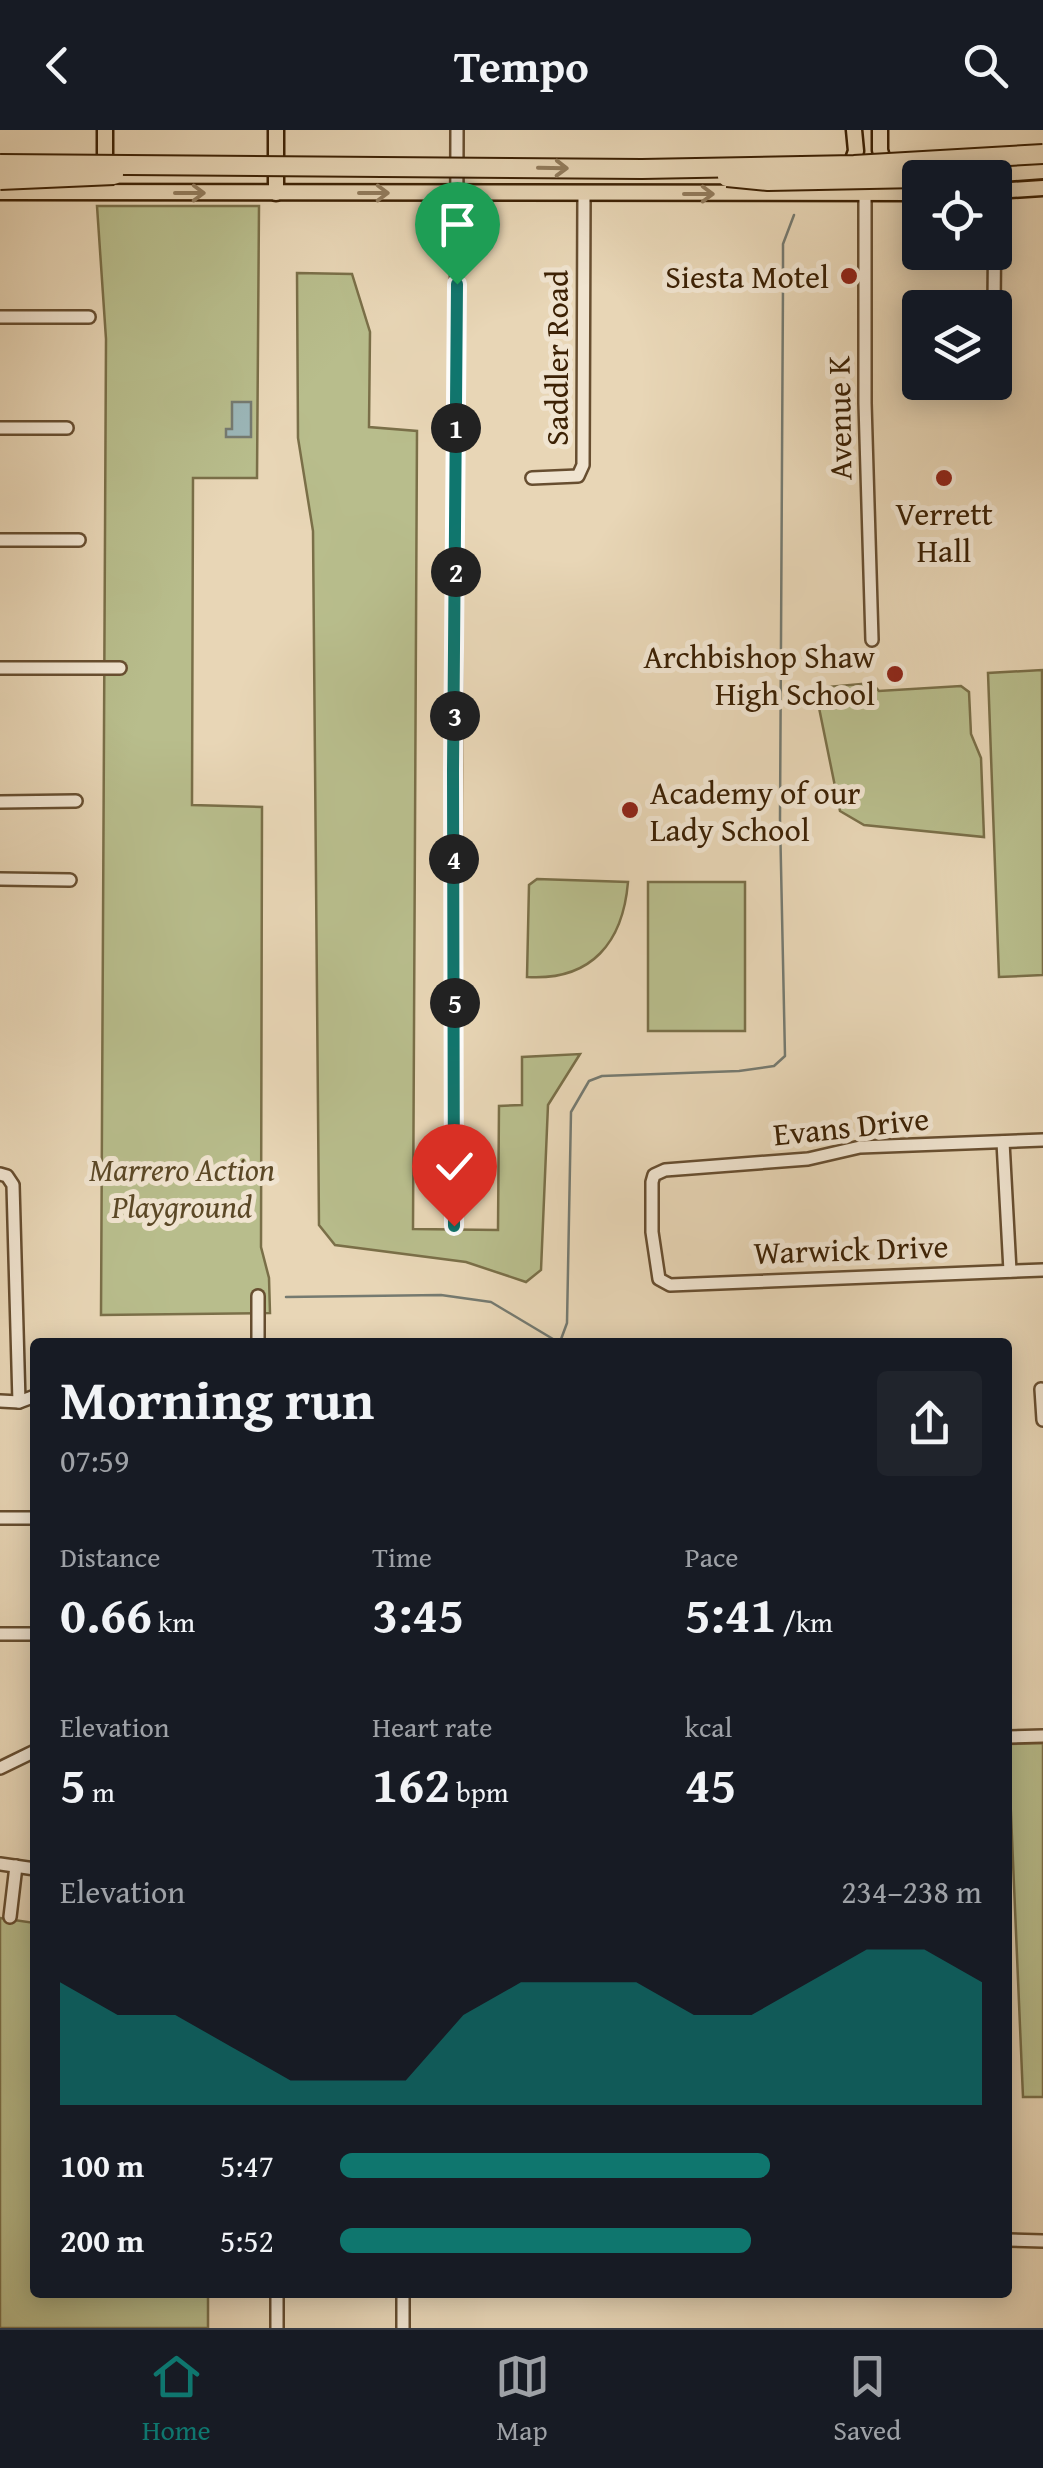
<!DOCTYPE html>
<meta charset="utf-8">
<style>
:root{--surface:#171b24;--page:#20242c;--text:#f1f3f6;--muted:#9ea1a6;--line:#363941;--accent:#0f766e}
body{margin:0;font-family:"Gentium Book Plus",serif;background:var(--page);color:var(--text);height:100vh;display:flex;flex-direction:column;font-size:38px;white-space:nowrap}
*{box-sizing:border-box;margin:0}
p{font-size:32px;color:var(--muted)}
.icon{flex:none;width:55px;height:55px;fill:none;stroke:currentColor;stroke-width:2;stroke-linecap:round;stroke-linejoin:round}
.map{position:relative;flex:1;overflow:hidden}
.sheet{position:absolute;left:30px;top:1208px;width:982px;height:960px;display:flex;flex-direction:column;background:var(--surface);border-radius:10px;box-shadow:0 5px 25px #0003}
.sheet>*{flex:none}
.controls{position:absolute;left:902px;top:30px;display:grid;gap:20px}
.controls a{display:grid;place-items:center;width:110px;height:110px;border-radius:10px;background:var(--surface);box-shadow:0 5px 25px #0003;font-size:50px}
.pin{position:absolute;display:grid;place-items:center;width:85px;height:85px;color:#fff;margin:-102px -42px;border-radius:50% 50% 50% 0;rotate:-45deg;box-shadow:0 0 10px #0007}
.pin .icon{rotate:45deg}
.km{position:absolute;width:50px;height:50px;margin:-25px;border-radius:50%;background:#222;color:#fff;font-size:28px;line-height:50px;text-align:center}
.round{display:grid;place-items:center;flex:none;width:105px;height:105px;border-radius:10px;background:var(--page)}
.summary{display:flex;align-items:center;justify-content:space-between;height:170px;padding:0 30px}
h1{font-size:55px;font-weight:800;line-height:75px}
.figures{display:grid;grid-template-columns:repeat(3,1fr);gap:15px;height:170px;padding:10px 30px}
.figures div{display:grid;align-content:center}
.figures b{font-size:50px;font-weight:800}
.figures small{font-size:28px;font-weight:400}
.figures p{font-size:28px}
.chart{height:280px;padding:20px 30px}
.chart p{display:flex;justify-content:space-between}
.chart svg{width:100%;height:180px;margin-top:10px;fill:var(--accent);opacity:.7}
ul{padding:0 30px;list-style:none;font-size:32px}
li{display:grid;grid-template-columns:160px 120px 1fr;align-items:center;height:75px}
li i{height:25px;border-radius:12px;background:var(--accent)}
header{display:flex;justify-content:space-between;align-items:center;height:130px;padding:0 30px;background:var(--surface);font-size:45px;font-weight:800}
.tab-bar{display:flex;justify-content:space-around;align-items:center;height:140px;border-top:2px solid var(--line);background:var(--surface);font-size:28px;color:var(--muted)}
.tab-bar a{display:grid;justify-items:center;gap:5px}
.tab-bar .current{color:var(--accent)}
.map>svg:first-child{display:block}
.green{fill:#b8bd8c;stroke:#7a6f48;stroke-width:2.5}
.water{fill:#9bb6b8;stroke:#757a70;stroke-width:2.5}
.lines{fill:none;stroke-linecap:round;stroke-linejoin:round}
.stream{stroke:#757a70;stroke-width:2.5}
.minor-casing{stroke:#674e30;stroke-width:16}
.major-casing{stroke:#3c2104;stroke-width:19}
.highway-casing{stroke:#3c2104;stroke-width:22}
.minor{stroke:#f0e4d0;stroke-width:11}
.major{stroke:#e8d6b6;stroke-width:14}
.highway{stroke:#e8d6b6;stroke-width:18}
.highway-bridge-casing{stroke:#3c2104;stroke-width:22;stroke-linecap:butt}
.highway-bridge{stroke:#e8d6b6;stroke-width:18}
.oneway{stroke:#927c5d}
.route-casing{stroke:#fff;stroke-width:20}
.route{stroke:#0f766e;stroke-width:12}
.poi-dot{fill:#8f2418;stroke:#f0e4d0;stroke-width:4}
.labels{text-anchor:middle;dominant-baseline:central;stroke-width:10;stroke-linejoin:round;paint-order:stroke}
.poi-label{font-size:32px;fill:#3c2104;stroke:#f0e4d0;text-anchor:end}
.street-label{font-size:32px;fill:#3c2104;stroke:#f0e4d0}
.park-label{font-size:32px;font-style:italic;fill:#5b4826;stroke:#f0e4d0}
</style>
<header><svg class="icon" aria-label="back" viewBox="0 0 24 24"><path d="M15 5l-7 7 7 7"/></svg>Tempo<svg class="icon" aria-label="search" viewBox="0 0 24 24"><circle cx="10" cy="10" r="6"/><path d="M15 15l6 6"/></svg></header>
<div class="map">
<svg width="1043" height="2198" viewBox="0 0 1043 2198">
<rect width="100%" height="100%" fill="#e8d6b6"/>
<filter id="stains"><feTurbulence type="fractalNoise" baseFrequency=".002" numOctaves="4"/><feColorMatrix values="0 0 0 0 .2 0 0 0 0 .09 0 0 0 0 .02 0 0 0 .5 -.17"/></filter>
<radialGradient id="worn" r=".72"><stop offset=".6" stop-color="#630" stop-opacity="0"/><stop offset="1" stop-color="#630" stop-opacity=".3"/></radialGradient>
<g class="green">
<path d="M97,76H259L257,348H193L192,675L262,677L261,1117L269,1148L270,1183L101,1185L106,209Z"/>
<path d="M297,143L352,144L370,202L369,297L417,301L413,1099L498,1100L499,976L522,975V927L580,924L548,975L541,1140L526,1152L466,1132L335,1115L319,1095L313,401L298,308Z"/>
<path d="M1042,540L1043,845L999,847L988,543Z"/>
<path d="M872,553L879,561L961,556L969,562L971,604L981,628L984,707L864,695L840,681L815,558Z"/>
<path d="M537,749L628,752C623,812 592,851 527,847L529,755Z"/>
<rect x="648" y="752" width="97" height="149"/>
<path d="M1043,1613V1967H1023L1008,1614Z"/>
<path d="M0,1788L35,1793V2162L208,2163V2198H0Z"/>
</g>
<path class="water" d="M232,272H251V307H226V299H232Z"/>
<g class="lines">
<g class="stream">
<path d="M286,1167L441,1165L491,1172L558,1212"/>
<path d="M560,1212L567,1193L571,982L589,951L602,946L739,941L774,936L785,926L780,689L783,154V114L794,85"/>
</g>
<defs>
<g id="minor">
<path d="M865,65V273L872,510"/>
<path d="M994,178L995,61"/>
<path d="M0,187H89"/>
<path d="M0,298H67"/>
<path d="M532,348L578,346L583,335L584,63"/>
<path d="M0,410H79"/>
<path d="M0,538H120"/>
<path d="M0,672L76,671"/>
<path d="M0,749L70,750"/>
<path d="M1043,1010L860,1017L808,1029L665,1040L654,1045L652,1052V1102L659,1149L670,1155L1043,1140"/>
<path d="M1003,1012L1010,1141"/>
<path d="M0,1044L7,1046L13,1055L19,1272"/>
<path d="M454,1096L457,0"/>
<path d="M258,1212V1166"/>
<path d="M1041,1259L1043,1290"/>
<path d="M0,1271L19,1272L35,1266"/>
<path d="M0,1388H35"/>
<path d="M0,1504H35"/>
<path d="M1008,1607L1043,1606"/>
<path d="M0,1638L35,1621"/>
<path d="M0,1734L35,1739"/>
<path d="M10,1787L16,1736"/>
<path d="M1008,2110L1043,2111"/>
<path d="M403,2162V2198"/>
<path d="M277,2198V2162"/>
</g>
<g id="major">
<path d="M880,0V20L885,38"/>
<path d="M105,41V0"/>
<path d="M849,41L856,21L854,0"/>
<path d="M995,61L1043,58"/>
<path d="M0,62L920,63"/>
<path d="M276,63V0"/>
</g>
<path id="highway" d="M921,48L1043,39"/>
</defs>
<use href="#minor" class="minor-casing"/>
<use href="#major" class="major-casing"/>
<use href="#highway" class="highway-casing"/>
<use href="#minor" class="minor"/>
<use href="#major" class="major"/>
<use href="#highway" class="highway"/>
<defs>
<g id="highway-bridge">
<path d="M0,34L642,39L854,35L1043,24"/>
<path d="M727,47L768,51L920,48"/>
<path d="M0,50L114,45"/>
</g>
</defs>
<use href="#highway-bridge" class="highway-bridge-casing"/>
<use href="#highway-bridge" class="highway-bridge"/>
</g>
<defs><path id="oneway-shaft" d="M-6 0H5M1.5-3L5.5 0L1.5 3" fill="none" stroke-width="1.6" stroke-linecap="round" stroke-linejoin="round" transform="scale(2.5)"/></defs>
<g class="oneway">
<use href="#oneway-shaft" transform="translate(553 38) rotate(1)"/>
<use href="#oneway-shaft" transform="translate(190 63)"/>
<use href="#oneway-shaft" transform="translate(374 63)"/>
<use href="#oneway-shaft" transform="translate(699 64)"/>
</g>
<g class="lines">
<defs>
<path id="route" d="M454,1096L453,640L457,154"/>
</defs>
<use href="#route" class="route-casing"/>
<use href="#route" class="route"/>
</g>
<g class="poi-dot">
<circle cx="849" cy="146" r="10"/>
<circle cx="944" cy="348" r="10"/>
<circle cx="895" cy="544" r="10"/>
<circle cx="630" cy="680" r="10"/>
</g>
<g class="labels">
<g class="poi-label">
<text x="829" y="146">Siesta Motel</text>
<text x="944" y="383" text-anchor="middle">Verrett<tspan x="944" dy="37">Hall</tspan></text>
<text x="875" y="526">Archbishop Shaw<tspan x="875" dy="37">High School</tspan></text>
<text x="650" y="662" text-anchor="start">Academy of our<tspan x="650" dy="37">Lady School</tspan></text>
</g>
<g class="street-label">
<text transform="translate(556 228) rotate(-90)">Saddler Road</text>
<text transform="translate(839 288) rotate(-91)">Avenue K</text>
<text transform="translate(851 996) rotate(-6)">Evans Drive</text>
<text transform="translate(851 1119) rotate(-2)">Warwick Drive</text>
</g>
<g class="park-label">
<text x="182" y="1039">Marrero Action<tspan x="182" dy="37">Playground</tspan></text>
</g>
</g>
<rect width="100%" height="100%" filter="url(#stains)"/>
<rect width="100%" height="100%" fill="url(#worn)"/>
</svg>
<div class="controls">
<a><svg class="icon" aria-label="locate" viewBox="0 0 24 24"><circle cx="12" cy="12" r="6"/><path d="M12 2v4M12 18v4M2 12h4M18 12h4"/></svg></a>
<a><svg class="icon" aria-label="layers" viewBox="0 0 24 24"><path d="M12 4l9 5-9 5-9-5zM3 14l9 5 9-5"/></svg></a>
</div>
<div class="pin" style="left:457px;top:154px;background:#1e9e55"><svg class="icon" aria-label="arrive" viewBox="0 0 24 24"><path d="M6 21V4h12l-3 4 3 4H6"/></svg></div>
<div class="pin" style="left:454px;top:1096px;background:#d93025"><svg class="icon" aria-label="check" viewBox="0 0 24 24"><path d="M5 12l5 5 9-10"/></svg></div>
<b class="km" style="left:456px;top:298px">1</b>
<b class="km" style="left:456px;top:442px">2</b>
<b class="km" style="left:455px;top:586px">3</b>
<b class="km" style="left:454px;top:729px">4</b>
<b class="km" style="left:455px;top:873px">5</b>
<section class="sheet">
<div class="summary"><div><h1>Morning run</h1><p>07:59</p></div><a class="round"><svg class="icon" aria-label="share" viewBox="0 0 24 24"><path d="M12 15V3M7 8l5-5 5 5M5 13v7h14v-7"/></svg></a></div>
<div class="figures">
<div><p>Distance</p><b>0.66<small> km</small></b></div>
<div><p>Time</p><b>3:45</b></div>
<div><p>Pace</p><b>5:41<small> /km</small></b></div>
</div>
<div class="figures">
<div><p>Elevation</p><b>5<small> m</small></b></div>
<div><p>Heart rate</p><b>162<small> bpm</small></b></div>
<div><p>kcal</p><b>45</b></div>
</div>
<div class="chart"><p><span>Elevation</span>234–238 m</p>
<svg viewBox="0 0 160 44" preserveAspectRatio="none"><path d="M0 44V14L10 22L20 22L30 30L40 38L50 38L60 38L70 22L80 14L90 14L100 14L110 22L120 22L130 14L140 6L150 6L160 14V44z"/></svg>
</div>
<ul>
<li><b>100 m</b>5:47<i style="width:67%"></i></li>
<li><b>200 m</b>5:52<i style="width:64%"></i></li>
</ul>
</section>
</div>
<nav class="tab-bar">
<a class="current"><svg class="icon" aria-label="home" viewBox="0 0 24 24"><path d="M3 11l9-7 9 7M6 9v11h12V9"/></svg>Home</a>
<a><svg class="icon" aria-label="map" viewBox="0 0 24 24"><path d="M3 6l6-2 6 2 6-2v14l-6 2-6-2-6 2zM9 4v14M15 6v14"/></svg>Map</a>
<a><svg class="icon" aria-label="saved" viewBox="0 0 24 24"><path d="M7 4h10v16l-5-4-5 4z"/></svg>Saved</a>
</nav>
